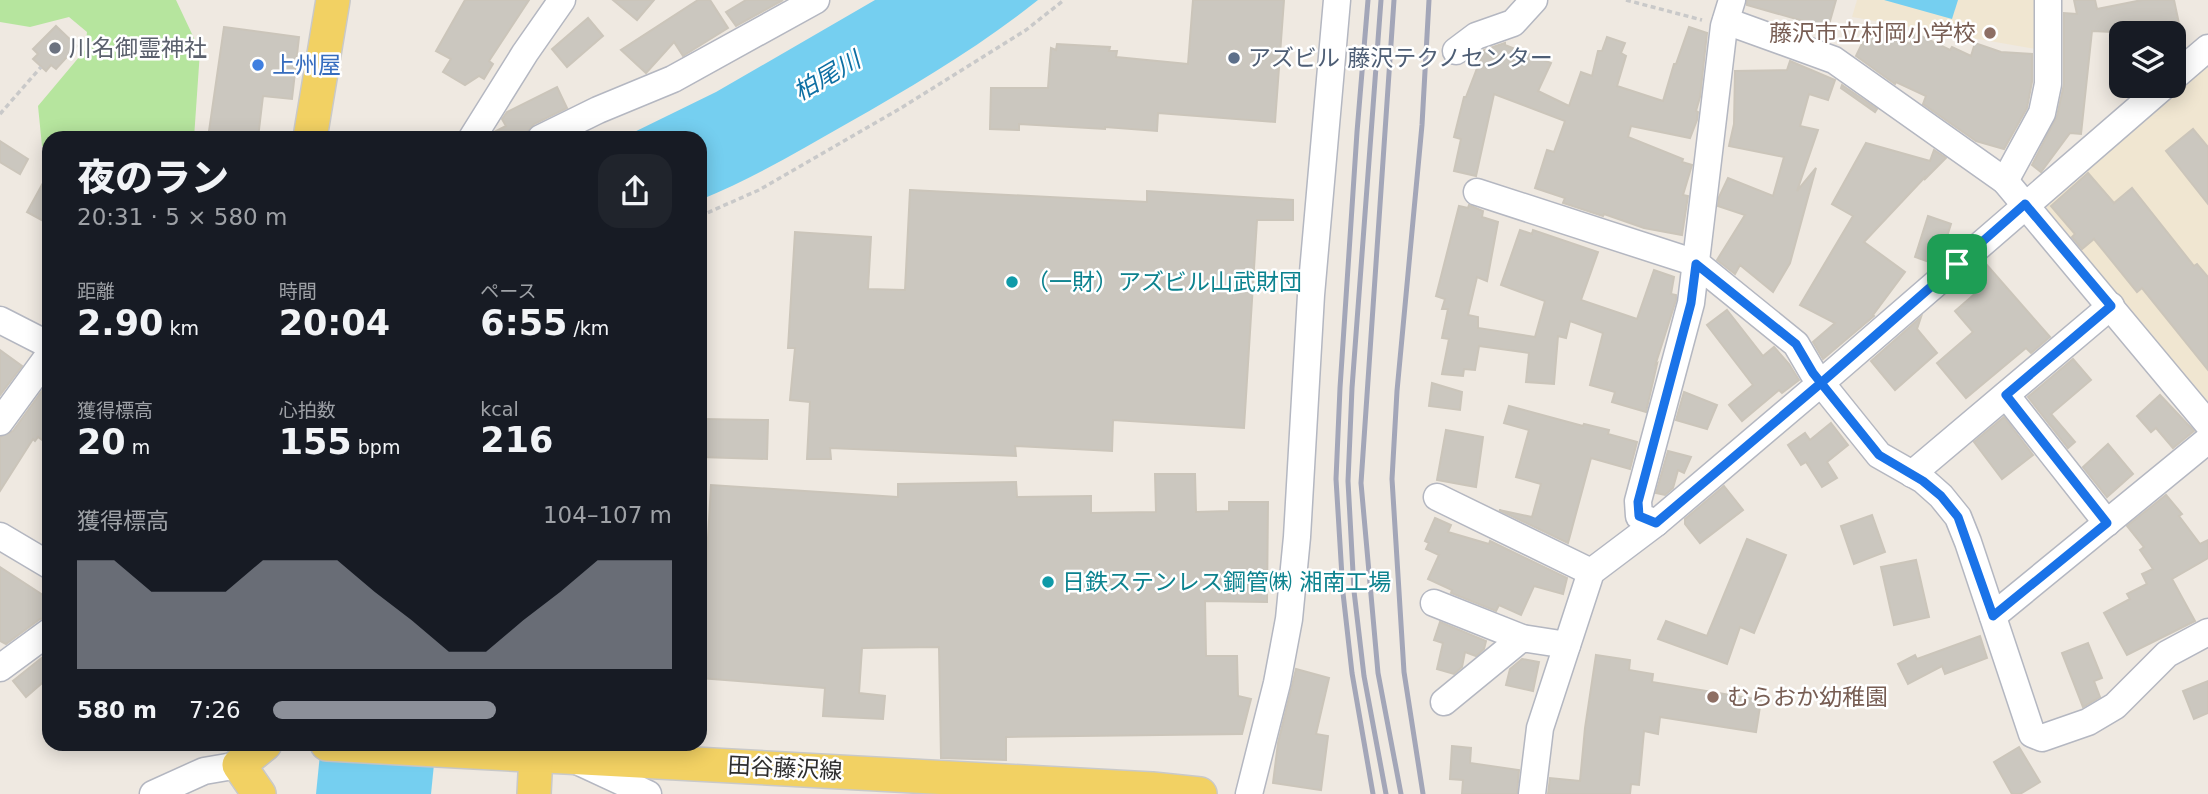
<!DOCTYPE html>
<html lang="ja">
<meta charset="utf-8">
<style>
:root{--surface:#171b24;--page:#20242c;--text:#f1f3f6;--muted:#9ea1a6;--accent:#8c9099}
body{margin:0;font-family:"DejaVu Sans","Noto Sans JP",sans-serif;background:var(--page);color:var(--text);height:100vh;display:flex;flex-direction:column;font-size:26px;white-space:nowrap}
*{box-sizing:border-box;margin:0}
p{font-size:23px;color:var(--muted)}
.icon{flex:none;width:38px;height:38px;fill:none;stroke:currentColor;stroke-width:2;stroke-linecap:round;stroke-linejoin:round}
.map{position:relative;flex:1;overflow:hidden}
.side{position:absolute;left:42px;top:131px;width:665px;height:620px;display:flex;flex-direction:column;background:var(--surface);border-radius:21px;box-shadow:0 4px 18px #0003}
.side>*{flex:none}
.controls{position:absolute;left:2109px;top:21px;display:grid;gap:14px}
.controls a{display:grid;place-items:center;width:77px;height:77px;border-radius:14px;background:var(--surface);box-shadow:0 4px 18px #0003;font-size:35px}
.pin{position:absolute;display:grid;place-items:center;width:60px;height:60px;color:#fff;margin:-30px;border-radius:14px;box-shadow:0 4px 10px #0006}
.round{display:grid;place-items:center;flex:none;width:74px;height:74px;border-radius:21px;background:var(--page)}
.overview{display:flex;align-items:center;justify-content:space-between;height:119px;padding:0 35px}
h1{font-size:38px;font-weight:800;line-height:52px}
.metrics{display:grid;grid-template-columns:repeat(3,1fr);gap:10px;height:119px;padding:7px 35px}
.metrics div{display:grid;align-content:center}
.metrics b{font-size:35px;font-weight:800}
.metrics small{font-size:19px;font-weight:400}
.metrics p{font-size:19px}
.chart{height:196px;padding:14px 35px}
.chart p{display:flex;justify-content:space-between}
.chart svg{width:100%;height:126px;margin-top:7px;fill:var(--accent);opacity:.7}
ul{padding:0 35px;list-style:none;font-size:23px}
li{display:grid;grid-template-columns:112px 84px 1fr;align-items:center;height:52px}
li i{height:18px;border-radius:9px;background:var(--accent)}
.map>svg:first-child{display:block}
.education{fill:#f0e6d1}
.green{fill:#b6e59e}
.water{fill:#75cff0}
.building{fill:#cbc7bf;stroke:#cbc5ba;stroke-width:2}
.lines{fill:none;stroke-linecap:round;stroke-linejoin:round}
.minor-casing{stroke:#b4b7c1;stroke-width:29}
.major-casing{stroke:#c9c9c9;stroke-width:36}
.path{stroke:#c9c9c9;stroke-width:3.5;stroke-dasharray:5 3.5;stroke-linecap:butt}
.minor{stroke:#fff;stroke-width:26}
.major{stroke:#f2d163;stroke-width:33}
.rail{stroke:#a3a6b8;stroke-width:5}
.route-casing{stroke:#fff;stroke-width:14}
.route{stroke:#1a73e8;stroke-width:9}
.education-dot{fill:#8d6e63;stroke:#fff;stroke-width:2.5}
.worship-dot{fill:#6b7280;stroke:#fff;stroke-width:2.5}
.service-dot{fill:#5c6f8a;stroke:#fff;stroke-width:2.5}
.shop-dot{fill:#3f7fe0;stroke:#fff;stroke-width:2.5}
.culture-dot{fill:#0f9aa8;stroke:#fff;stroke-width:2.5}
.labels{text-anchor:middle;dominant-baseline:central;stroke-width:5;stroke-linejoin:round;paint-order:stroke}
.education-label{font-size:23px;fill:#785e54;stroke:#fff;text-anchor:end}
.worship-label{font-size:23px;fill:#5b616d;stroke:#fff;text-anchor:start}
.service-label{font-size:23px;fill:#4e5e75;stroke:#fff;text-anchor:start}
.shop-label{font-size:23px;fill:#366cbe;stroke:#fff;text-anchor:start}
.culture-label{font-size:23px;fill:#0d838f;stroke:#fff;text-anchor:start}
.street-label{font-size:23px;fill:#2e2e2e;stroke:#fff}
.water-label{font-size:24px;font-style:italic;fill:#0d6fa3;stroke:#fff}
</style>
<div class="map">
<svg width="2208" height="794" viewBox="0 0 2208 794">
<rect width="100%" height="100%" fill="#efe9e1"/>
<g class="education">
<path d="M1857,0H2040L2035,49L1852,17Z"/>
<path d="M2208,66V404L2044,205Z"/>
</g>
<path class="green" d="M0,0H176L200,51L194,138H49V151L42,146L38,106L85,50L87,32L69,17L30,27L0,22Z"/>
<g class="water">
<path d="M875,0H1038C979,47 913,86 848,123C799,151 752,179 700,200V138H622L716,92Z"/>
<path d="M1884,0H1958L1952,19Z"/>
<path d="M321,744H436L431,794H316Z"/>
</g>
<g class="building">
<path d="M465,0H529L489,61L493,64L484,79L479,76L465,85L443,72L451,59L436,51Z"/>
<path d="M613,0H654L637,20Z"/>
<path d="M698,0H710L728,28L683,56L674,42L646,73L621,50Z"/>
<path d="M746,0H783L736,26L726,12Z"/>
<path d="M1193,0H1284L1275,122L1158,113L1157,131L1105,127V129L1019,124V130L990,129L991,88H1048L1051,48L1056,50L1057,44L1110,47L1109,51H1117L1116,57L1188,64Z"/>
<path d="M1747,0H1836L1828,28L1747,5Z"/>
<path d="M2074,0H2095L2097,9L2142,0H2174L2181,33H2162L2161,28L2135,33L2092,31L2081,134L2070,133L2041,172L2032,165L2057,116L2064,84V13L2077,14Z"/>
<path d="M588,18L603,36L567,67L552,49Z"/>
<path d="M1871,25L1910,44L1915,33L1950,50L1952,47L1971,56L1975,43L2001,52L2032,54V82L2027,108L2004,149L1976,141L1923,104L1926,96L1896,82L1895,84L1856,56Z"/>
<path d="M56,26L77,46L56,69L51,65L46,71L33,59L38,54L33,49Z"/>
<path d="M224,27L299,37L292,99L263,96L258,138H208Z"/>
<path d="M1689,27L1707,33L1700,97L1696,111L1698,112L1697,120L1690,138L1631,126L1628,137L1683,159L1682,162L1692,165L1683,195L1688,196L1682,235L1644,228L1604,214L1603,216L1563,203L1565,198L1535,188L1547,150L1554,152L1565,121L1494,94L1476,176L1454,171L1461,139L1454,137L1464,97H1466L1484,50L1505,43V45L1551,63L1538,91L1569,106L1581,72L1592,76L1598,51H1602L1607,37L1625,43L1621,53L1626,56L1617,86L1663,101L1674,64H1676Z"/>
<path d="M1790,61L1835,80L1828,100L1809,94L1800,126L1818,130L1797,191L1816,168L1790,263L1773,292L1740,265L1735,274L1717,260L1745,215L1718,206L1719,197L1728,178L1773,196L1784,157L1729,146L1734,124L1735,71L1787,70Z"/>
<path d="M1842,85L1877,109L1875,112L1841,88Z"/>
<path d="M557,87L567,108L534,124L522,138H490L494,132L506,126L502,119L507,112Z"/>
<path d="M2193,129L2208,147V204L2166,151Z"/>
<path d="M0,141L28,159L20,174L0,162Z"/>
<path d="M1866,143L1930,161L1934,150L1946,158L1924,180L1926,176L1864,242L1905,272L1873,315L1874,316L1823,359L1813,342L1835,323L1800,305L1853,216L1832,204Z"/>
<path d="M49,172V224L27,212Z"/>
<path d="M2088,173L2114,203L2132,188L2194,266L2197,264L2208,277V370L2142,288L2137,292L2094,239L2082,249L2072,237L2075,234L2051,206Z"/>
<path d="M910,190L1147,202V191L1293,200V220H1257L1244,428L1113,420L1112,451L1015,446L1016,456L830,448L831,459H807L810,402L790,400L795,348H788L795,232L871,237L868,289L905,290Z"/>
<path d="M1469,205L1483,211L1482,217L1498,222L1487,281L1477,277L1468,315L1478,317V328L1535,337L1545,301L1501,285L1520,230L1532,234L1533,230L1598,252L1581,300L1637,319L1654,270L1674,277L1671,294L1676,295V300L1655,366L1657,364L1646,412L1612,402L1615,392L1590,385L1603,333L1570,321L1566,338L1558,336L1554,384L1526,382L1529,353L1479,346L1475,370L1464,369L1463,376L1442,374L1449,339L1442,338L1448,309H1442L1445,299L1436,296L1459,206L1468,208Z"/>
<path d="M1928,216L1951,224L1940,259L1935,264L1915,257Z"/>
<path d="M1986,264L2050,337L2031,353L2026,348L1966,398L1937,363L1973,332L1955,311L1978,291L1968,280Z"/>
<path d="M1727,310L1763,356L1774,347L1789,364L1799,380L1782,393L1779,390L1742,421L1729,405L1753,385L1707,325Z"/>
<path d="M1921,317L1917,329L1937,353L1895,390L1871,361Z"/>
<path d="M0,350L22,366L0,395Z"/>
<path d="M2073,359L2091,380L2051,414L2075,442L2068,448L2028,397Z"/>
<path d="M1432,383L1462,392L1460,410L1429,406Z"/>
<path d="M47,384L49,445L38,437L35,441L33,439L0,491V437L13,431Z"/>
<path d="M1684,392L1717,405L1707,429L1676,420Z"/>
<path d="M2160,395L2194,431L2173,448L2156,428L2151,432L2137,416Z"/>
<path d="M1509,406L1583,426L1584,424L1609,430L1608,434L1637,442L1630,469L1591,458L1568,543L1499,510L1532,517L1541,484L1516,477L1529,430L1504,423Z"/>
<path d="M2004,417L2033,455L2002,479L1974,442Z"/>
<path d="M700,419L768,420L767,459L700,457Z"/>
<path d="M1831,423L1848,445L1827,462L1837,478L1822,487L1806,462L1801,465L1788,445L1805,433L1810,440Z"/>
<path d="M1446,430L1483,437L1476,487L1437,480Z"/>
<path d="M2108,444L2133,474L2107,497L2083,467Z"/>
<path d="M1668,451L1691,457L1684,473L1678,470L1673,488L1665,495L1656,493Z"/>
<path d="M1155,474H1195L1196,512L1229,511V502H1268L1267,602L1205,601L1206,656H1237L1238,696L1251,699L1242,734L1006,737V760L941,758L939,647L862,648L859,693L885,696L883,719L823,716L825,688L700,678L711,485L898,497V484L1016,482L1017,497L1091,496V513L1156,512Z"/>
<path d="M1724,486L1743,510L1700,543L1685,524V519Z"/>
<path d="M2166,495L2182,514L2179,516L2200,544L2208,540V558L2172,579L2195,621L2127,655L2104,613L2130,599L2127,594L2147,584L2142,574L2153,569L2140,550L2144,547L2127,526Z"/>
<path d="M1872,515L1885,552L1854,564L1841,526Z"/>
<path d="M1435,518L1451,525L1448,532L1489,544L1490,541L1567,578L1563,594L1534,586L1521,615L1499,605L1496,611L1451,593L1452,590L1428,579L1439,555L1426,549L1429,543L1425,541Z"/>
<path d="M1747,539L1786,555L1754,633L1740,627L1727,664L1658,639L1666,621L1707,636Z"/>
<path d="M1916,560L1929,617L1894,625L1881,567Z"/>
<path d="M0,567L49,599V617L40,619L6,644L0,641Z"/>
<path d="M1440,622L1486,641L1484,649L1476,656L1465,652L1462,667L1454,674L1437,669L1443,643L1434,640Z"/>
<path d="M1980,636L1987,658L1945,674L1942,666L1908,684L1898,664L1915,655L1917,659Z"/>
<path d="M2088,643L2102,678L2094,681L2100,697L2083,707L2062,653Z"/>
<path d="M49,652V677L26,697L13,681Z"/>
<path d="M1596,655L1630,660L1629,670L1653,674L1652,682L1761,700L1756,732L1660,717L1658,734L1644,731L1639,785L1631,784L1630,794H1548L1550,778L1580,781L1585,728Z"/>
<path d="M1522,659L1539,662L1533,691L1506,685L1510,669Z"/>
<path d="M1296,669L1329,678L1316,734L1328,736L1321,790L1273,783L1278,743Z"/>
<path d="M2208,681V713L2194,719L2183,691Z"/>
<path d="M1452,746L1471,748L1470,763L1519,770L1517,794H1462L1463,780L1450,779Z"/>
<path d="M2019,747L2040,782L2020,794H2012L1994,762Z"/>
</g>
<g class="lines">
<defs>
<g id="minor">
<path d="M1726,21L1834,60L2005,181L2208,424"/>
<path d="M1456,51L1476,36L1513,23L1534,0"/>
<path d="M2174,77L2208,48"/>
<path d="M472,138L525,53L562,0"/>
<path d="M541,138L598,110L673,79L816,0"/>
<path d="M2005,181L2042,113L2048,84V0"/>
<path d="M1477,192L1696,263L1796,344L1813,373L1879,455L1923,480L1941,496L1958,517L1968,542L2032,734L2042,738L2088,722L2115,706L2167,654L2208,632"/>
<path d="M0,320L49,345"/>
<path d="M2006,395L2107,523"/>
<path d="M0,422L49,355"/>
<path d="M1912,474L2111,306"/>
<path d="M1437,497L1591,572"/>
<path d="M1656,523L1639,516L1638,501L1691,303L1724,26L1732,0"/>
<path d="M0,536L49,565"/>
<path d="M1434,603L1522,638"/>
<path d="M1993,616L2208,440"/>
<path d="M0,668L49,632"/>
<path d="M1444,702L1522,638L1567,645"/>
<path d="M577,761L648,794"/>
<path d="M153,794L204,771L239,765"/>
<path d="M1249,794L1277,683L1289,619L1297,537L1311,295L1337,0"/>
<path d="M1532,794L1540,728L1591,572L1656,523L1821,383L2164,86"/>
</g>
<g id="major">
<path d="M310,138L333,0"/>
<path d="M327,744L1152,789L1200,794"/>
<path d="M259,794L239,765L265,744"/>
<path d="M534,794L536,754"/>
</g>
</defs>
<use href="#minor" class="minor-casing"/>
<use href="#major" class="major-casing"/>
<g class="path">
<path d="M1626,0L1702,20"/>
<path d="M0,114L41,67"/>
<path d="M700,216L759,190L901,108L1026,30L1064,0"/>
</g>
<use href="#minor" class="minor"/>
<use href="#major" class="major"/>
<g class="rail">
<path d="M1368,0L1357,132L1340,388L1336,479L1343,593L1352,673L1373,794"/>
<path d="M1381,0L1352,388L1348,481L1354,591L1364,676L1386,794"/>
<path d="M1394,0L1361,483L1378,673L1401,794"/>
<path d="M1423,794L1404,672L1392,479L1397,391L1422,125L1429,0"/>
</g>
</g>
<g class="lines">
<defs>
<path id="route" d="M1957,264L1821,383L1656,523L1639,516L1638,502L1691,303L1696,264L1796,344L1813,373L1879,455L1923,481L1941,496L1958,517L1993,616L2107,523L2006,395L2111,306L2025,204L1957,264"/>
</defs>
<use href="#route" class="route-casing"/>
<use href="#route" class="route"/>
</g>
<g class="education-dot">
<circle cx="1990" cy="33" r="7"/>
<circle cx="1713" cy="697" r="7"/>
</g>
<circle class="worship-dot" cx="55" cy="48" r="7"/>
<circle class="service-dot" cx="1234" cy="58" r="7"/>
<circle class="shop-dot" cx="258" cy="65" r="7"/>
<g class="culture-dot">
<circle cx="1012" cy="282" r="7"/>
<circle cx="1048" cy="582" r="7"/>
</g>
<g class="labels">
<g class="education-label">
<text x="1976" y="33">藤沢市立村岡小学校</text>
<text x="1727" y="697" text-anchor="start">むらおか幼稚園</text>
</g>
<g class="worship-label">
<text x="69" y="48">川名御霊神社</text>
</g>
<g class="service-label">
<text x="1248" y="58">アズビル 藤沢テクノセンター</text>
</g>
<g class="shop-label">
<text x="272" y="65">上州屋</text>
</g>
<g class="culture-label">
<text x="1026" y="282">（一財）アズビル山武財団</text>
<text x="1062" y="582">日鉄ステンレス鋼管㈱ 湘南工場</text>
</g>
<g class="street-label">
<text transform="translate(785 768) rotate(3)">田谷藤沢線</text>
</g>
<g class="water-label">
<text transform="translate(827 76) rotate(-30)">柏尾川</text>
</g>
</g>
</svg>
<div class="controls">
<a><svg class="icon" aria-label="layers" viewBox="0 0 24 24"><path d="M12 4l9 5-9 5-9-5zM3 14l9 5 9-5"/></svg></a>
</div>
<div class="pin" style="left:1957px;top:264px;background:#1e9e55"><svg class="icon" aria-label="arrive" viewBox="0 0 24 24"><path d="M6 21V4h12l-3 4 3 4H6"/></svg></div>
<section class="side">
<div class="overview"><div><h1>夜のラン</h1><p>20:31 · 5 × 580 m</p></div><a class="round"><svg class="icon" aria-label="share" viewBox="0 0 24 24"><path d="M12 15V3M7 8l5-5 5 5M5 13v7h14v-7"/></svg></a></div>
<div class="metrics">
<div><p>距離</p><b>2.90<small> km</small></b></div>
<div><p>時間</p><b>20:04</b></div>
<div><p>ペース</p><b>6:55<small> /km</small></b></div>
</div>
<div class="metrics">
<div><p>獲得標高</p><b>20<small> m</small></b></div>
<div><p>心拍数</p><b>155<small> bpm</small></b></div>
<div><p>kcal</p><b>216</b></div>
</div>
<div class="chart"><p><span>獲得標高</span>104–107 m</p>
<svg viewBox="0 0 160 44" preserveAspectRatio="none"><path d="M0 44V6L10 6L20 17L30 17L40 17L50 6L60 6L70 6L80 17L90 27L100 38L110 38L120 27L130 17L140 6L150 6L160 6V44z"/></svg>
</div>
<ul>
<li><b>580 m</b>7:26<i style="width:56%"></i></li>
</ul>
</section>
</div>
